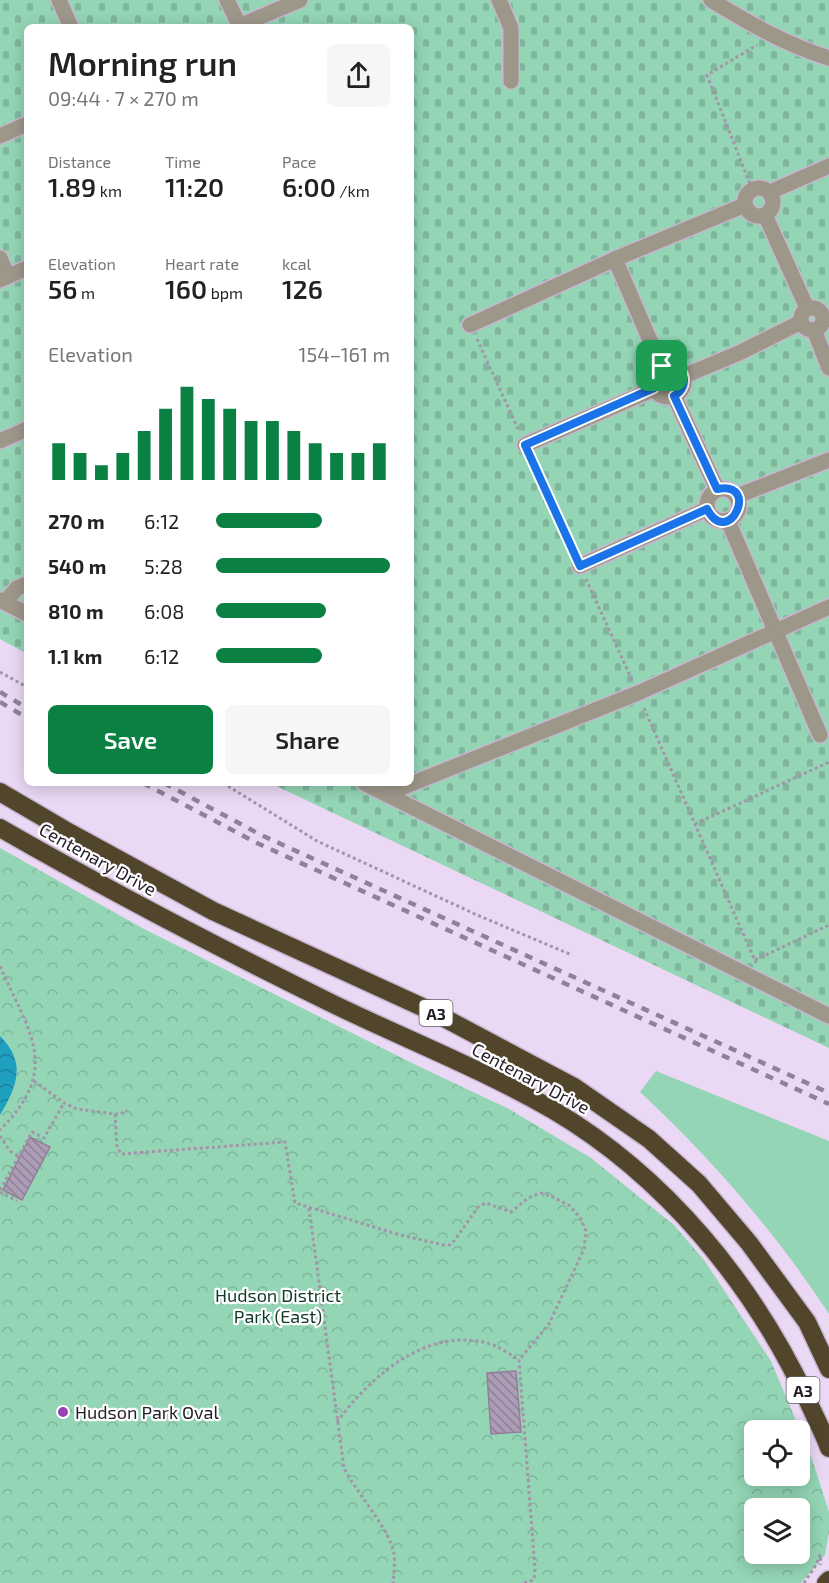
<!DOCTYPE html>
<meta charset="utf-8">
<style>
:root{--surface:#fff;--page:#f6f6f6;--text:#222;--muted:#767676;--accent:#0b8043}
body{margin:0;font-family:"Exo 2",sans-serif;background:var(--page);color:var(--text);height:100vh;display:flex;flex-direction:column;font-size:22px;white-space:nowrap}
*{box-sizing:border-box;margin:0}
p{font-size:20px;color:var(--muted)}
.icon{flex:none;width:33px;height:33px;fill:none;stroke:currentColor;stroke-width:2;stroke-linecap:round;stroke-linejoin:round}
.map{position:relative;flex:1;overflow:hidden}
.drawer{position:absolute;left:24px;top:24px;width:390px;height:762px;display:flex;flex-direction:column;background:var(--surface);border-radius:9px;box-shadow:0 3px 15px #0003}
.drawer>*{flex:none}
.fabs{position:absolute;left:744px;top:1420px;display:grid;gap:12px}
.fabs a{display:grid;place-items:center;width:66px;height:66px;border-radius:9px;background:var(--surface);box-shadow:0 3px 15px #0003;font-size:30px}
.pin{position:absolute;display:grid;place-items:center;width:51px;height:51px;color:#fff;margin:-26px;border-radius:12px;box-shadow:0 3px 9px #0006}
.round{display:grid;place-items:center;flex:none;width:63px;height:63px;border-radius:9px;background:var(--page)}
.head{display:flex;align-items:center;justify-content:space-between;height:102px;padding:0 24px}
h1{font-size:33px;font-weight:600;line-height:45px}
.metrics{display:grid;grid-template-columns:repeat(3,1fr);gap:9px;height:102px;padding:6px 24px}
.metrics div{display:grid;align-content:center}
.metrics b{font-size:26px;font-weight:600}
.metrics small{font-size:16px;font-weight:400}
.metrics p{font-size:16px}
.chart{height:168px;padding:12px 24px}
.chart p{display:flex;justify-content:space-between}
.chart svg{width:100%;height:108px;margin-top:6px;stroke:var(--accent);stroke-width:6}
.action{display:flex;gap:12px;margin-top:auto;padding:12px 24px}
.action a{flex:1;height:69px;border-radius:9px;background:var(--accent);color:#fff;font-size:24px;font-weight:600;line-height:69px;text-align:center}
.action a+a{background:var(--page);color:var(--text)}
ul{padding:0 24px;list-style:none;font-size:20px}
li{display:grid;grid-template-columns:96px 72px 1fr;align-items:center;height:45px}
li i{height:15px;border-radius:8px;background:var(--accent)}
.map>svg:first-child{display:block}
.grass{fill:#94d5b5}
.cemetery{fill:url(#cemetery-stones)}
.park{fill:url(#park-crowns);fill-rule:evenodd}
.water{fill:url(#water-waves)}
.building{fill:url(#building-back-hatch);stroke:#917f99;stroke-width:1.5}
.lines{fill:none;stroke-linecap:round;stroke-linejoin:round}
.minor-casing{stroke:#c7b6cf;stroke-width:18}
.highway-casing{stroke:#c7b6cf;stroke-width:21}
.path{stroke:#a294a9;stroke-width:3;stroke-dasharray:3 3;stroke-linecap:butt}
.minor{stroke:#9d978a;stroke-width:15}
.highway{stroke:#51462c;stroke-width:18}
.rail{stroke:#8f8296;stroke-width:4.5;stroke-dasharray:8 8;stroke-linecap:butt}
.route-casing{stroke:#fff;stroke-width:12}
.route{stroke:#1a73e8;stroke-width:8}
.poi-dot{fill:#9843b0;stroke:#fff;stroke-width:2}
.labels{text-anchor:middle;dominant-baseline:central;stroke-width:4.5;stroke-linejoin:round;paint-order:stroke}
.shield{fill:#fff;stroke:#666168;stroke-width:1.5}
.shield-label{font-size:16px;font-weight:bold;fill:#241d27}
.street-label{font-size:18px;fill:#241d27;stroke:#fff}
.park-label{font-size:18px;fill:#0f3a28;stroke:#fff}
.poi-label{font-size:18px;fill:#241d27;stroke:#fff;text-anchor:start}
</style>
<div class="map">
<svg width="829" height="1583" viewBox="0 0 829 1583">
<defs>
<pattern id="cemetery-stones" width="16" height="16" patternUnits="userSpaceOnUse" patternTransform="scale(1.5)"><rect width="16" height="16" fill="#94d5b5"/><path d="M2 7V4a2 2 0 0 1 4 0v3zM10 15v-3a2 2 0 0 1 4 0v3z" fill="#7fb69c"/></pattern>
<pattern id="park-crowns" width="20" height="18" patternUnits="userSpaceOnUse" patternTransform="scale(1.5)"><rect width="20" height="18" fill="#94d5b5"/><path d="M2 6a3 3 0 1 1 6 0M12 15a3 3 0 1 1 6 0" fill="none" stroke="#7fb69c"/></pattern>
<pattern id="water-waves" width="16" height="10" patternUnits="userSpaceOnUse" patternTransform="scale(1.5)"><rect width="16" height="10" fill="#20a0c1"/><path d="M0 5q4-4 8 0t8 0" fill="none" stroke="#1c829d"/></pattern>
<pattern id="building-back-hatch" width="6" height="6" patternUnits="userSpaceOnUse" patternTransform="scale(1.5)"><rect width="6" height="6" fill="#ad9cb6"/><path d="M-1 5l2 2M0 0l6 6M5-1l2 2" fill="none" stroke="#8d7f94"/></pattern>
</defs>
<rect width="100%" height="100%" fill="#ebd8f4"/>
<path class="grass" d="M656,1071L829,1141V1314C776,1233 711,1158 640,1092Z"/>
<path class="cemetery" d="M0,0H829V1048L270,783H411V27H27V654L0,639Z"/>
<path class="park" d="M0,848L144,929L416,1065L509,1109L591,1158L674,1225L704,1260L771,1361L812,1459L829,1512V1532L825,1555L801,1583H0ZM754,1431H800V1476H754ZM754,1509H800V1554H754Z"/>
<path class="water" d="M0,1036C27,1063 17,1086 0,1115Z"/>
<g class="building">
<path d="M30,1137L50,1147L22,1200L3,1190Z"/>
<path d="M516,1371L521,1432L491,1434L487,1373Z"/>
</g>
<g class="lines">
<defs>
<g id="minor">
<path d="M59,0L71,27"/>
<path d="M227,0L240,27"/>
<path d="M499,0L511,28V81"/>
<path d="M711,0C749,23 786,45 829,58"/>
<path d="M237,27L300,0"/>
<path d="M0,136L27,124"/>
<circle cx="759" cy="202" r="14"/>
<path d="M770,192L829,166"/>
<path d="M765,215L807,308"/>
<path d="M0,258L8,276"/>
<path d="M0,280L27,268"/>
<circle cx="812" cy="319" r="11"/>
<path d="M470,325L615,259"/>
<path d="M814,330L829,368"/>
<circle cx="668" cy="381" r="16"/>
<path d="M661,366L615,259L745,205"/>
<path d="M684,376L739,353L801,322"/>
<path d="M674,396L717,489"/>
<path d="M0,441L27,429"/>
<path d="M525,445L654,389"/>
<circle cx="723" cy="505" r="16"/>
<path d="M737,496L829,460"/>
<path d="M728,521L820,735"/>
<path d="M580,566L707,509"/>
<path d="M0,600L27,614"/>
<path d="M5,602L17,588L27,584"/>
<path d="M364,783L829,1016"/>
<path d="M386,794L638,693L829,607"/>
</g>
<g id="highway">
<path d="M0,792L70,833L213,911L433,1012L574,1087L649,1139L699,1184L749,1243L807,1322L829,1369"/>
<path d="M0,828C108,890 219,948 331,1003C405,1039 482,1069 553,1110C665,1176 752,1282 807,1399C814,1415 823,1431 829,1448"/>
<path d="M826,1583L829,1580"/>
</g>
</defs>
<use href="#minor" class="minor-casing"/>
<use href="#highway" class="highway-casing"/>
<g class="path">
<path d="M752,189L707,75L757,45"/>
<path d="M477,339L519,431"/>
<path d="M531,459L573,551"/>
<path d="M586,579L632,680"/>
<path d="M0,672L27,687"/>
<path d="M644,708L756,963"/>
<path d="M223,783L317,841L477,915L572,955"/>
<path d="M695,824L829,762"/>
<path d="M755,960L829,925"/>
<path d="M0,966C29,1033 62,1068 0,1130"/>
<path d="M34,1081L64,1103L77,1109L115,1114L117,1147L121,1154L285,1142L295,1203L397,1234L443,1245H450L454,1241L478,1207L486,1203L511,1212L528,1198L541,1193L553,1197L570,1206L581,1219L586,1231L584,1249L549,1324L519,1360L535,1569L534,1579L529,1582L521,1583"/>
<path d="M115,1114H120L127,1110"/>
<path d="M0,1136L10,1151L18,1156"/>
<path d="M0,1190L32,1132L44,1138L64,1103"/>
<path d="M0,1192L17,1201"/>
<path d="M309,1208L344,1468C356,1492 391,1531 394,1554C395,1564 394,1574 393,1583"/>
<path d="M337,1422C370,1377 426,1327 487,1343C499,1346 509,1354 519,1360"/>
<path d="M804,1583L816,1565L820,1555H821L820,1565"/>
</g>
<use href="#minor" class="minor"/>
<use href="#highway" class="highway"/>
<g class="rail">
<path d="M0,692L27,708"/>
<path d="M0,702L27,718"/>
<path d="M143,783L257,843L829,1104"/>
<path d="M164,783L261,835L829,1093"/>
</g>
</g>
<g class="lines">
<defs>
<path id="route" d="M667,364C686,366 690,387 674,396L717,489C761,480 729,550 707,509L580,566L525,445L654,388C650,376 655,368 667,364Z"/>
</defs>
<use href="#route" class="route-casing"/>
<use href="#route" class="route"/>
</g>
<circle class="poi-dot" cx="63" cy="1412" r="6"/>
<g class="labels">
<g class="shield">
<rect x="419.5" y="1000" width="33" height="26" rx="4.5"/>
<rect x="786.5" y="1377" width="33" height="26" rx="4.5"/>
</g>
<g class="shield-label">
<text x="436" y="1013">A3</text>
<text x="803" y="1390">A3</text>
</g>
<g class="street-label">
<text transform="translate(98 859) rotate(29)">Centenary Drive</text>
<text transform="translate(531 1078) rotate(28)">Centenary Drive</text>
</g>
<g class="park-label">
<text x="278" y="1295">Hudson District<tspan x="278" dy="21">Park (East)</tspan></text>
</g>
<g class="poi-label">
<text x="75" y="1412">Hudson Park Oval</text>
</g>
</g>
</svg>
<div class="fabs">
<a><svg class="icon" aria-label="locate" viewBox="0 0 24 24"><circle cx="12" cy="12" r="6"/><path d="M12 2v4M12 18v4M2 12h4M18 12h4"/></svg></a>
<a><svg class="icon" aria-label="layers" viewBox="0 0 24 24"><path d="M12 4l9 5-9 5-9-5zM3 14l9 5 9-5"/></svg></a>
</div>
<div class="pin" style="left:662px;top:366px;background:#1e9e55"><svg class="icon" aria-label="arrive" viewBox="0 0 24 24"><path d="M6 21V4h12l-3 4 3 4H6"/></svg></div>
<section class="drawer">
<div class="head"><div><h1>Morning run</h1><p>09:44 · 7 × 270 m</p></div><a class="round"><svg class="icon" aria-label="share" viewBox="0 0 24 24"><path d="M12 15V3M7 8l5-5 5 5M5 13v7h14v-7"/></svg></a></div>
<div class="metrics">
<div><p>Distance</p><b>1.89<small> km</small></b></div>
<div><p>Time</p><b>11:20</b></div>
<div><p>Pace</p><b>6:00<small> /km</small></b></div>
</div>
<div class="metrics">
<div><p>Elevation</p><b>56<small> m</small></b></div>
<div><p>Heart rate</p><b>160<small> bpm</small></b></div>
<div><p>kcal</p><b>126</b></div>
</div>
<div class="chart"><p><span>Elevation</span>154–161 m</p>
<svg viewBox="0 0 160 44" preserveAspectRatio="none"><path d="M5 44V29M15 44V33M25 44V38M35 44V33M45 44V24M55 44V15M65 44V6M75 44V11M85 44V15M95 44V20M105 44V20M115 44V24M125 44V29M135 44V33M145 44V33M155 44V29"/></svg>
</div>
<ul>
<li><b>270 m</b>6:12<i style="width:61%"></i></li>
<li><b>540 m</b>5:28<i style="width:100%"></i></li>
<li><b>810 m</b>6:08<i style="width:63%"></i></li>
<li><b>1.1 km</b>6:12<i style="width:61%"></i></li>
</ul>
<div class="action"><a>Save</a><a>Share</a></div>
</section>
</div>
